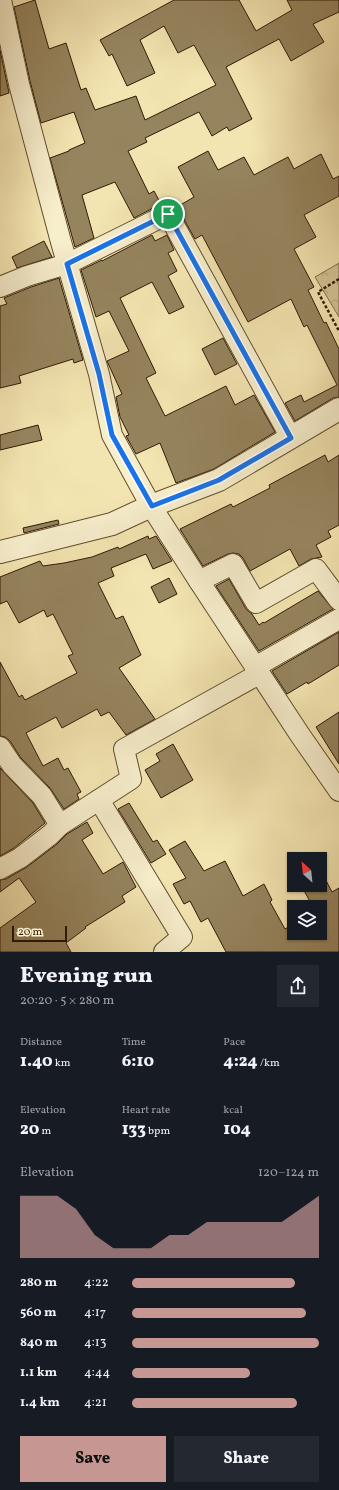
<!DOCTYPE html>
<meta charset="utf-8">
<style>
:root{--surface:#171b24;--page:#242831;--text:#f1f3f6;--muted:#9ea1a6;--accent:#c59692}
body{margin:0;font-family:Vollkorn,serif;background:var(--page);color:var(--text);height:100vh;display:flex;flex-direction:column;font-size:15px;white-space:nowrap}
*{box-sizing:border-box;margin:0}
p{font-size:13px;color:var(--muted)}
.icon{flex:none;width:22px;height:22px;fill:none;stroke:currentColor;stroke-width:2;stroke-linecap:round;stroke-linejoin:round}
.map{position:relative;height:952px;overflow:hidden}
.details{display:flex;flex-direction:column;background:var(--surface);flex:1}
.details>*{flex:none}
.needle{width:26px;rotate:333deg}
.fabs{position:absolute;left:287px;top:852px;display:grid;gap:8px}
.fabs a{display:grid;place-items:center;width:40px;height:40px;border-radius:0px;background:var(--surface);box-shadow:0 1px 3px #0004;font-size:20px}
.scale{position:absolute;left:12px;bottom:10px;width:55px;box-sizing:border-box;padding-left:4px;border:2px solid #301a04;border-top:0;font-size:11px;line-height:14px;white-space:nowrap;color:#301a04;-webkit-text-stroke:3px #f7eecc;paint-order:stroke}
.pin{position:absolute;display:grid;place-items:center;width:34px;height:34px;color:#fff;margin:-17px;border:2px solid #fff;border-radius:50%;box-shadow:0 1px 4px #0007}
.round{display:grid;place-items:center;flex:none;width:42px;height:42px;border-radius:0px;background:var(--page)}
.head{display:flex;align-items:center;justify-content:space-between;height:68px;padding:0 20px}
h1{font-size:22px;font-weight:800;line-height:30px}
.stats{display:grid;grid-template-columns:repeat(3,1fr);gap:6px;height:68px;padding:4px 20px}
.stats div{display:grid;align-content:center}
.stats b{font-size:17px;font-weight:800}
.stats small{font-size:11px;font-weight:400}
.stats p{font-size:11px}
.chart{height:112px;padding:8px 20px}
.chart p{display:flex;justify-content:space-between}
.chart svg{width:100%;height:72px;margin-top:4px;fill:var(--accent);opacity:.7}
.button{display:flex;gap:8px;margin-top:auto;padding:8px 20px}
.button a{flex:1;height:46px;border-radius:0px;background:var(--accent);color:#111;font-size:16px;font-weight:800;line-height:46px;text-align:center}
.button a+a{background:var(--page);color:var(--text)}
ul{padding:0 20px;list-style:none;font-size:13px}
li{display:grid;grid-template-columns:64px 48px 1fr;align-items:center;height:30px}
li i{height:10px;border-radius:5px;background:var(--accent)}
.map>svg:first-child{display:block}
.park{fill:url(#park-crowns);stroke:#816e4c}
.building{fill:#95845e;stroke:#301a04}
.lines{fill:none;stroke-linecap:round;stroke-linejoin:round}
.minor-casing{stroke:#614d2f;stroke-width:22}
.tertiary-casing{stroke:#614d2f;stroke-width:24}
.path{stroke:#301a04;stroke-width:2.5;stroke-dasharray:3 2;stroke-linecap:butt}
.minor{stroke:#f7eecc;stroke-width:20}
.tertiary{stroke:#f7eecc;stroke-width:22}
.route-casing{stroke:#fff;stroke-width:8}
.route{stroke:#1a73e8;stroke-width:5}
</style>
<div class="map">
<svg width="339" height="952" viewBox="0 0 339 952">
<defs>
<pattern id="park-crowns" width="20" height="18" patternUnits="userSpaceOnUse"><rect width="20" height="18" fill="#d2c294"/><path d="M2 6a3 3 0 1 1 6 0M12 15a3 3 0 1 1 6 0" fill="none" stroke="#b5a67e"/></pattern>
</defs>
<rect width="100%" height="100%" fill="#f3e5b1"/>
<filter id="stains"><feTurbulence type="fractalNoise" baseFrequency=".005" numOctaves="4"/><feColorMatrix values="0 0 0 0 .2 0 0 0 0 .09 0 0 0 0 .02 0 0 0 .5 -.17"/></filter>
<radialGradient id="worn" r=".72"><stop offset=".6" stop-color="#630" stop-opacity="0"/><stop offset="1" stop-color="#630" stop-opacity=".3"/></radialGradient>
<path class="park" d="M339,263V317L315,277Z"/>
<g class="building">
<path d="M35,0L49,49L66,43L81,90L86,88L95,110L136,96L145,120L216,85L194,45L178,53L164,26L140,40L155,73L127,86L112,54L109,56L100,40L174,0H239L256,31L292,10L287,0H339V12L313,24L324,42L291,61L279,39L226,67L252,119L229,131L227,127L212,136L199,112L145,138L147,142L128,151L149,194L154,191L161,204L134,218L115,182L82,195L94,238L75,247L50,158L69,151V150L85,143L74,112L41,123L30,81L14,7Z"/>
<path d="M0,50L9,93L0,96Z"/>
<path d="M208,151L218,170L244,157L254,175L288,157L294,169L321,154L333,179L339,176V196L304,215L316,237L294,249L314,287L308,290L324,323L326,322L339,349V397L333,398L295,421L285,403L301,395L304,402L337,385L307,325L304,327L291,299L248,322L202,235L195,239L177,207L194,197L178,167Z"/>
<path d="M152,235L155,241L167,235L174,250L168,253L177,271L168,276L184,307L169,314L152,282L120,298L156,373L146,378L165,416L226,386L235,405L254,395L275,432L214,469L176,483L160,443L136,454L126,436L129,435L120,417L116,397L122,394L107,361L129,351L109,311L96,317L81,270L102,260V261Z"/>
<path d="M44,241L52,257L17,268L12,257Z"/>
<path d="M59,278L83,360L74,363L73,359L19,376L21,383L0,388V306L7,304L4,298L31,287Z"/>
<path d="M223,338L237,364L215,375L202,349Z"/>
<path d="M38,425L42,440L0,450V435Z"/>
<path d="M325,455L328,462L339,455V525L328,531L331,537L316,545L322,557L311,559L299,566L290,549L250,571L243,558L239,554L233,553L228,554L203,566L180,529L231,504L233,507L270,488L269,485Z"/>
<path d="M58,520L59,524L24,533L23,528Z"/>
<path d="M148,536L149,539L156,536L172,561L153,569L146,554L111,568L114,576L98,583L116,619L123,616L141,655L119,668L155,719L126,735L109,712L101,716L97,709L62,728L56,717L26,733L43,766L58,758L64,770L68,768L81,792L77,794L79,799L64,809L50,788L21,758L10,741L5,737L0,736V662L19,697L22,695L25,700L77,673L68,656L73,654L53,614L47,617L44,610L19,623L7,601L0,604V577L40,561L43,566L64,563L92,557L118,547L119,549Z"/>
<path d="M169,578L177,594L159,603L151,587Z"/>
<path d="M229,579L246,609L252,614L259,625L263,622L264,623L318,591L333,609L259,651L216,586Z"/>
<path d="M339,632V665L308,684L307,682L287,694L272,671Z"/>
<path d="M339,712V764L316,727Z"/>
<path d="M173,744L193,780L161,798L145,770L160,761L156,754Z"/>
<path d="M0,768L33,803L45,823L14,848L0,856Z"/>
<path d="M129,803L153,842L157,840L166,854L151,863L118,809Z"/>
<path d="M87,822L93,833L82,840L103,874L123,862L136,887L122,896L125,902L85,927L86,928L66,943L71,952H0V928L36,902L19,878L0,892V880L6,879L27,867L57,844L67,834Z"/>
<path d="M185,841L204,871L225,861L243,896L264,884L272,900L270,902L285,929L294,924V933H320V907H313L301,885H320V869L332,892L339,888V952H226L208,918L201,922L190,901L184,904L173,884L186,878L169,850Z"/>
</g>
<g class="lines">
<defs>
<g id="minor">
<path d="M1,0L19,84L61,242L99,374L112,435L151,506L199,581L300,735L339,791"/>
<path d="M0,287L27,276L67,264L168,214L291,438"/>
<path d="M199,581L233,564L256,603L316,569L339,600"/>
<path d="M255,667L339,619"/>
<path d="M0,747L12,765L42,796L60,825L131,779L124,749L259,674"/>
<path d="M99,800L182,937L164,952"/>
<path d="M0,869L20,858L50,835L60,825"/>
</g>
<path id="tertiary" d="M0,552L112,524L151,506L219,480L339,409"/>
</defs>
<use href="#minor" class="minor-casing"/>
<use href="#tertiary" class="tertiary-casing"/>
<path class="path" d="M339,279L318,292L339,331"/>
<use href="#minor" class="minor"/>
<use href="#tertiary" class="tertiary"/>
</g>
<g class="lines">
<defs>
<path id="route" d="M168,214L291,438L219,480L152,506L112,435L99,374L67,264Z"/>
</defs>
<use href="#route" class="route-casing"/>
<use href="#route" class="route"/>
</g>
<rect width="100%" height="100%" filter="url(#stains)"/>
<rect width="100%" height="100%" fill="url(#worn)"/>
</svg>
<div class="fabs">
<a><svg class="needle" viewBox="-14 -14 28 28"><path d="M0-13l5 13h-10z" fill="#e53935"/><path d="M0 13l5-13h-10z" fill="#9ea1a6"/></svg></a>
<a><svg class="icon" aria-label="layers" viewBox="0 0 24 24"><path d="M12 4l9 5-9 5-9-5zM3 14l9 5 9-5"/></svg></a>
</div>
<div class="scale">20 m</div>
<div class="pin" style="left:168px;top:214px;background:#1e9e55"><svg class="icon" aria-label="arrive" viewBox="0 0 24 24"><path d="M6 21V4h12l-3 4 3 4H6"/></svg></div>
</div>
<section class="details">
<div class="head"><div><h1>Evening run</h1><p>20:20 · 5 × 280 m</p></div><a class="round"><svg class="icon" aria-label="share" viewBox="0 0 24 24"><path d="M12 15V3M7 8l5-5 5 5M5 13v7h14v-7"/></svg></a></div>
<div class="stats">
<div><p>Distance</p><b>1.40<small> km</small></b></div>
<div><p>Time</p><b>6:10</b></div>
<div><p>Pace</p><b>4:24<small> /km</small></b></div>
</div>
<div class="stats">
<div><p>Elevation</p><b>20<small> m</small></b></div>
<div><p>Heart rate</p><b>133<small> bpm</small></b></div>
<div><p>kcal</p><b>104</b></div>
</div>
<div class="chart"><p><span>Elevation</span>120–124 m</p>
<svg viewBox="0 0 160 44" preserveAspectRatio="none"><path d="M0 44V6L10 6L20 6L30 14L40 30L50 38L60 38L70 38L80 30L90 30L100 22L110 22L120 22L130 22L140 22L150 14L160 6V44z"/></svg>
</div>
<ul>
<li><b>280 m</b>4:22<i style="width:87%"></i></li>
<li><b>560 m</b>4:17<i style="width:93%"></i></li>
<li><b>840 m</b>4:13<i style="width:100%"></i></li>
<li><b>1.1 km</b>4:44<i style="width:63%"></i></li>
<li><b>1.4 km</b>4:21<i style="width:88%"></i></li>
</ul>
<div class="button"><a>Save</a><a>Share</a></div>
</section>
